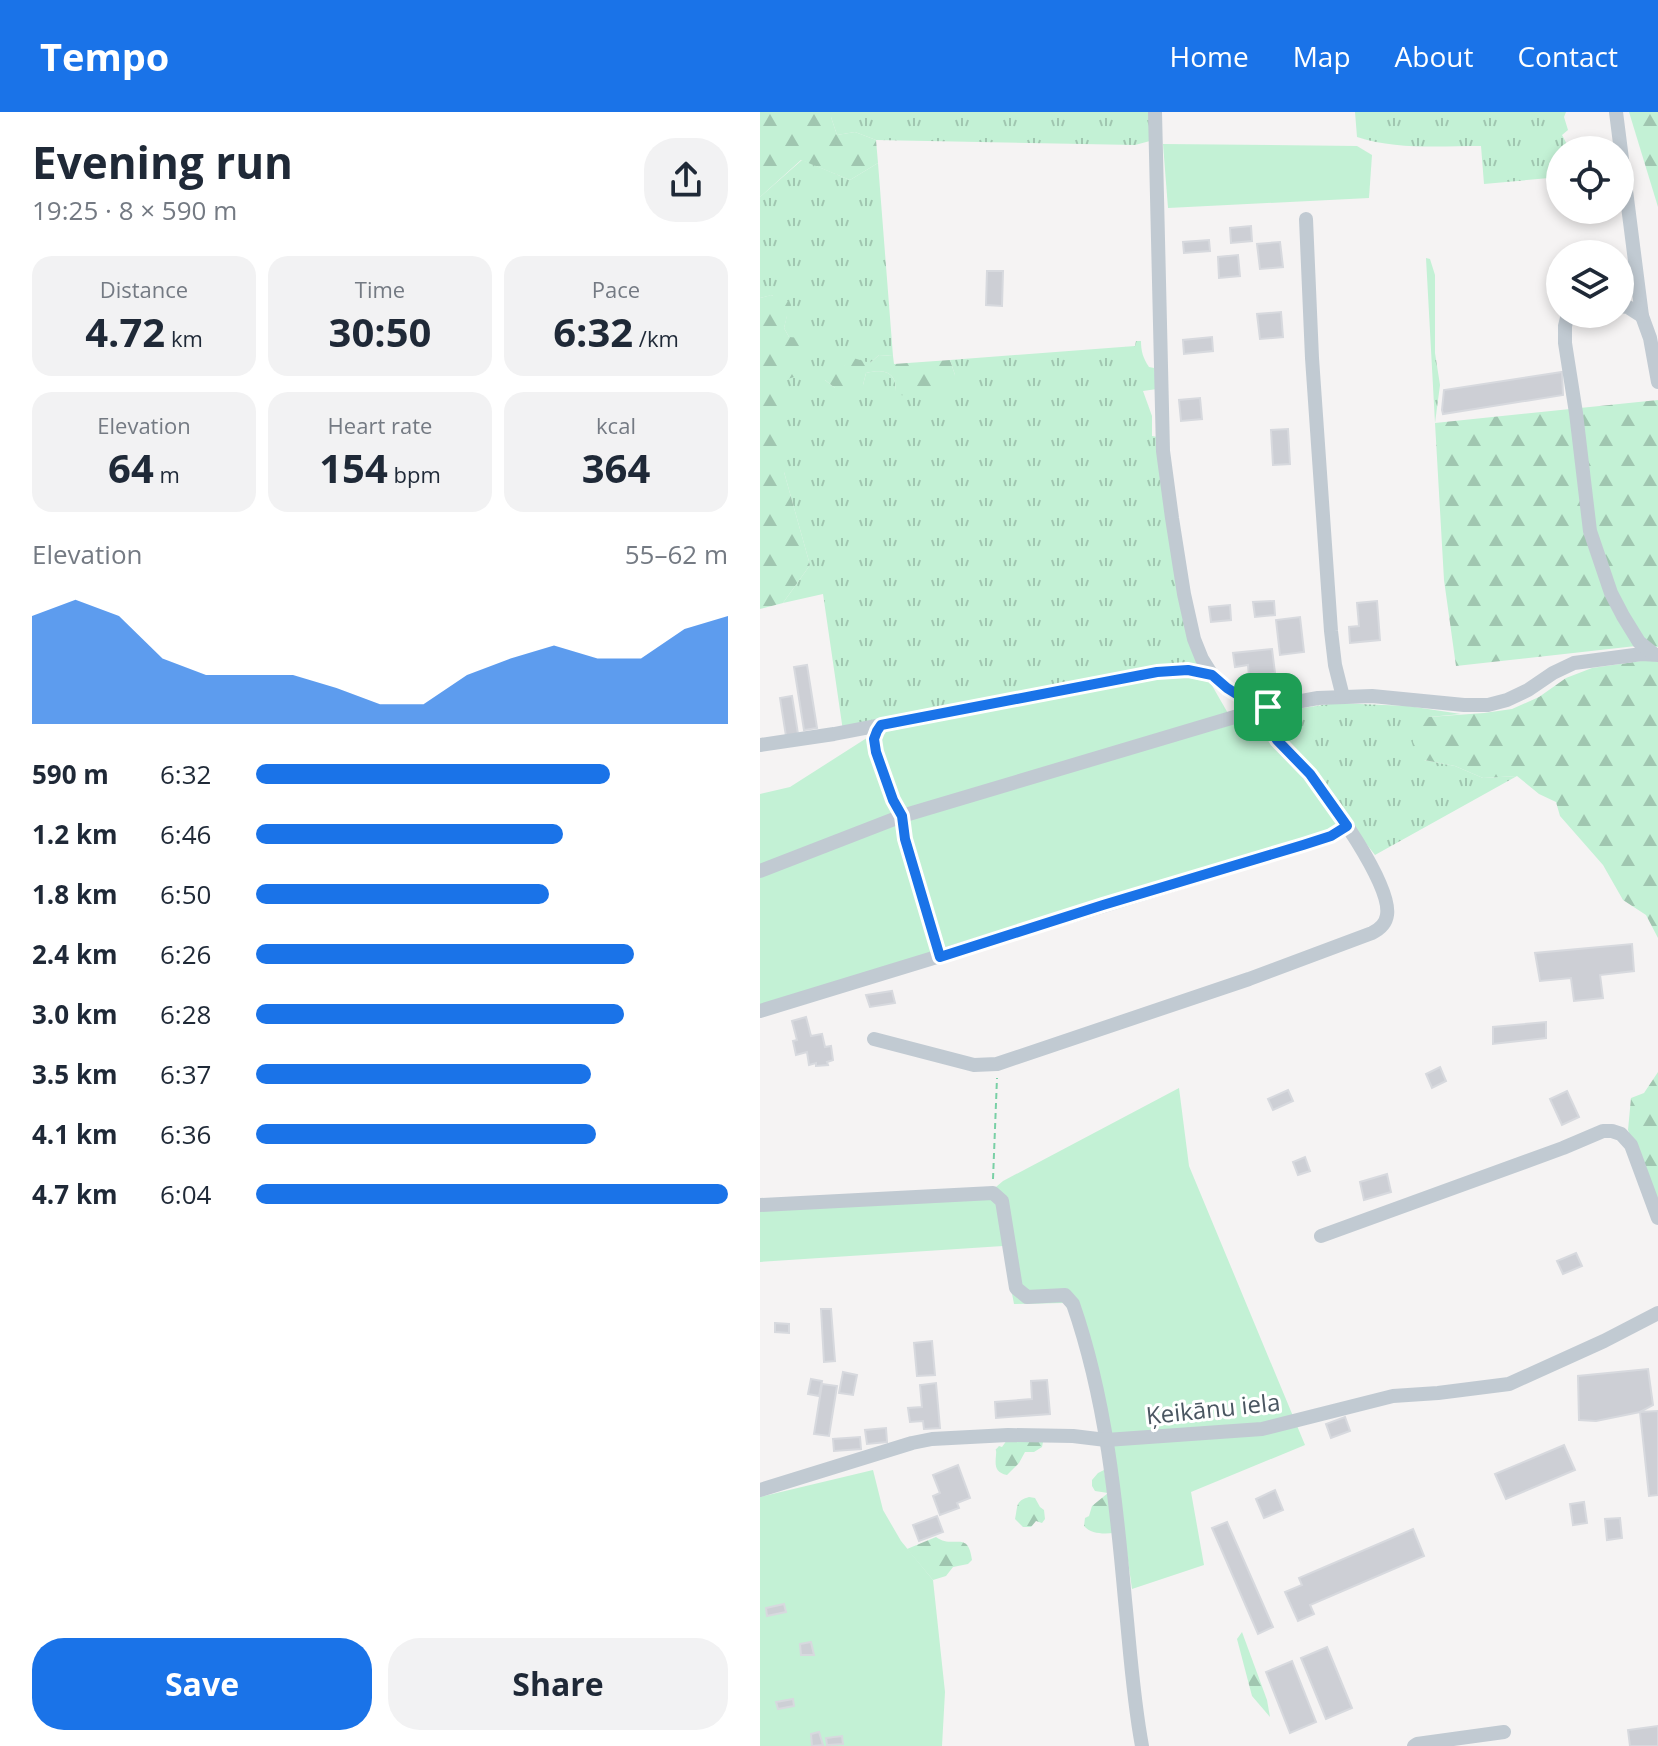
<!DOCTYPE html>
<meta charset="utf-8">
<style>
:root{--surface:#fff;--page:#f2f2f3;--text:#1f2937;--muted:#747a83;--accent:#1a73e8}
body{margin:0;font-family:"Open Sans",sans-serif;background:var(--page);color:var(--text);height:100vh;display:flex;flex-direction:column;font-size:30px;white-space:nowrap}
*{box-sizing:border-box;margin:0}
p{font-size:26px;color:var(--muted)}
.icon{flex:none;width:44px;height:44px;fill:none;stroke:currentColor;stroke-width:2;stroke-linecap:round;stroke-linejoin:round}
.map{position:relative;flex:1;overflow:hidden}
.panel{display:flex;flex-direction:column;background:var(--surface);width:760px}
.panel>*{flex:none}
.fabs{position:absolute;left:786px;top:24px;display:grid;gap:16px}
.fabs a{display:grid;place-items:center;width:88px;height:88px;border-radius:50%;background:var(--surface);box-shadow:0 4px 12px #0003;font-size:40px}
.pin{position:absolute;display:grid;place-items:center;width:68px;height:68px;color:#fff;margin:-34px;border-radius:16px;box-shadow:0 4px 12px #0006}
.round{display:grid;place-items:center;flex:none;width:84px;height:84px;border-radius:32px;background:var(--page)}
.summary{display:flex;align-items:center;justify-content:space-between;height:136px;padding:0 32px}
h1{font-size:44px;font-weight:700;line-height:60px}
.figures{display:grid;grid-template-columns:repeat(3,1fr);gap:12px;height:136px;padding:8px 32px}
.figures div{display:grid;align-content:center;border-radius:20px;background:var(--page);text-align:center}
.figures b{font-size:40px;font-weight:700}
.figures small{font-size:22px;font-weight:400}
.figures p{font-size:22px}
.chart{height:224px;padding:16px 32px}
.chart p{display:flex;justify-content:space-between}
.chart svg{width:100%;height:144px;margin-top:8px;fill:var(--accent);opacity:.7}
.primary-button{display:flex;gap:16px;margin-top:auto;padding:16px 32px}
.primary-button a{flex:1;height:92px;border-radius:32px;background:var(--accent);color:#fff;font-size:32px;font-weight:700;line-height:92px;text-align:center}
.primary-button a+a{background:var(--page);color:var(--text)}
ul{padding:0 32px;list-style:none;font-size:26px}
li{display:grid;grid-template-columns:128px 96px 1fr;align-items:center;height:60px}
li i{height:20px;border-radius:10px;background:var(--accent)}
header{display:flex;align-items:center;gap:48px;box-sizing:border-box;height:112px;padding:0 40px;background:var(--accent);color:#fff}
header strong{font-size:38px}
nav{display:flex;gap:44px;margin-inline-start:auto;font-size:28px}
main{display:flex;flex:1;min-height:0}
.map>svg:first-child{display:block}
.grass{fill:url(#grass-tufts)}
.forest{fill:url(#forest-firs)}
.green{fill:#c3f1d5}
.building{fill:#cdcfd5;stroke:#d7d9de;stroke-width:2}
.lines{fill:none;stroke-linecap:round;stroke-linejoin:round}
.path{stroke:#7ad0a6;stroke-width:2;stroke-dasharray:6 4;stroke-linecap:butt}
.minor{stroke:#c1cad2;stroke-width:14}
.route-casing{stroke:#fff;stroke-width:16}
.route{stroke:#1a73e8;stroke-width:10}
.labels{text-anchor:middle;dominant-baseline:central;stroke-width:6;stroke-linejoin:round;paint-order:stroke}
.street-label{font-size:24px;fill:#4a5661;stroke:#fff}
</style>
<header>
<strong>Tempo</strong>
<nav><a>Home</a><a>Map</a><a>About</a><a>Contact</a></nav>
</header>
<main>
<section class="panel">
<div class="summary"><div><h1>Evening run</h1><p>19:25 · 8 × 590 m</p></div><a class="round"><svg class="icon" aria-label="share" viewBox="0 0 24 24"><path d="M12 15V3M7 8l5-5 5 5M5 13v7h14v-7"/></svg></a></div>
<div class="figures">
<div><p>Distance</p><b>4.72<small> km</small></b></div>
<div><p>Time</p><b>30:50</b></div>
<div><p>Pace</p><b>6:32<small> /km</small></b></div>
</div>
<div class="figures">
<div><p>Elevation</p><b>64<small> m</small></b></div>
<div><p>Heart rate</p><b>154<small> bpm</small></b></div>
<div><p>kcal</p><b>364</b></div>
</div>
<div class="chart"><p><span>Elevation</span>55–62 m</p>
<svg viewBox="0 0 160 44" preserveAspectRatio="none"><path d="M0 44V11L10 6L20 11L30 24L40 29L50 29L60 29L70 33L80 38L90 38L100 29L110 24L120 20L130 24L140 24L150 15L160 11V44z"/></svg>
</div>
<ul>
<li><b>590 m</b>6:32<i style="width:75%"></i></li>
<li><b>1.2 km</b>6:46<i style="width:65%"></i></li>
<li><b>1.8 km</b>6:50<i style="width:62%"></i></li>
<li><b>2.4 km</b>6:26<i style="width:80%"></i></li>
<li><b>3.0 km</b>6:28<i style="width:78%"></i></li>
<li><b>3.5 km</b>6:37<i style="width:71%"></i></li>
<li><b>4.1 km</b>6:36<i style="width:72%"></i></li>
<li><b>4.7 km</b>6:04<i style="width:100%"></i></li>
</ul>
<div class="primary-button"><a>Save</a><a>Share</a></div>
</section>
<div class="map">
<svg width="898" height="1634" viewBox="0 0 898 1634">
<defs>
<pattern id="grass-tufts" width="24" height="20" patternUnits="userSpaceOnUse" patternTransform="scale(2)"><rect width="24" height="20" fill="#c3f1d5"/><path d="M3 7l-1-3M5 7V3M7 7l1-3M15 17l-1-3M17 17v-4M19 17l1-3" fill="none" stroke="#a0c6b0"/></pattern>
<pattern id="forest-firs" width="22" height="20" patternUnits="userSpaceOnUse" patternTransform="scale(2)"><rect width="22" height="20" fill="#c3f1d5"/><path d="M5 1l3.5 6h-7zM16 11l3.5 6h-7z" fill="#a0c6b0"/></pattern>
</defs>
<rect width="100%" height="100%" fill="#f5f3f3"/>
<g class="grass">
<path d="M71,0H390V29L375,33L116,28L95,20L77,23L71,5Z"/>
<path d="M595,0H806L804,5L808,18L802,23L810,38H800V65L724,72L721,34C680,34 637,38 597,25Z"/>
<path d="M42,48L90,68L118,51L133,244L119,243L110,251L85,253L65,268L75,276L103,273L106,261C123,257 136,259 136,279L195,263L190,248L375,234L376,229H381C381,239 383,246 389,255L394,256L397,277L383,279L392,304V324L398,325L439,553L83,619L63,482L23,491L50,453L24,360V268L29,225L24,216L27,203L12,183L0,186V85Z"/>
<path d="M666,146L670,147L675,163V241L680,273L675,311Z"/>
<path d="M576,591L648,594L701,602L669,605L664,648L695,654L723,666L757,664L615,743L516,617L517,605L523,599Z"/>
</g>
<g class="forest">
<path d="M0,0H71V5L77,23L95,20L116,28L118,51L90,68L41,48L0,85Z"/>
<path d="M869,0H898V95Z"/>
<path d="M11,183L30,191L33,200L27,204L24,216L29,225L53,227L55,239L46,248L48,261L24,268V360L50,453L23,491L0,497V186Z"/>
<path d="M119,243L133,244L134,252L190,248L195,263L185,281L163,285L140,283L136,279C136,259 123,257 106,261L103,273L97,277L75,276L65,268L58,266L60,257L85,253L90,245L110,251Z"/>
<path d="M898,288V535L876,534L696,554L684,468L675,311Z"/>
<path d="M888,548L898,550V826L886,803L863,788L843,753L800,704L796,690L779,682L757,664L723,666L695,654L664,648L654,637L652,621L669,605L724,601L752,597L779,585L806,566L832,556Z"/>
<path d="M898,960V1096L868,1018L871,986L884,981Z"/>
<path d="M247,1328L283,1330L282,1335L274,1340H265L259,1351L247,1363C235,1360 235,1354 236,1343C237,1334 233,1341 239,1334L242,1335Z"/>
<path d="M344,1358L354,1421C343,1422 331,1422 324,1414L325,1406L329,1404L332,1394L348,1381L335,1379L332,1374V1368L338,1361Z"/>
<path d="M269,1385L275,1386L280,1395L284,1398L285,1407L282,1411L276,1409L271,1415H263L255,1407C258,1394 255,1389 269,1385Z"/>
<path d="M176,1425C194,1438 208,1417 212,1448L208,1452L193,1455L186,1464L173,1468L147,1437Z"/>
<path d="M482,1520L507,1588L510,1605L492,1584L477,1527Z"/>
</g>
<g class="green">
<path d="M403,32L597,34L612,43L609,86L408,96Z"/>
<path d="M416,563L450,570L473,610L496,603L510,631L553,676L579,714L567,722L347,784L268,815L0,893V682L30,675L113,622Z"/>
<path d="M419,976L429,1054L545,1333L431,1380L444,1453L372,1477L346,1292L312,1204L304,1191L254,1192L243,1134L0,1150V1099L223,1086L243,1069Z"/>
<path d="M113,1358L123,1398L141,1429L173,1468L185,1580L182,1634H0V1385Z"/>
</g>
<g class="building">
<path d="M491,114L492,129L471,131L470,116Z"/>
<path d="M449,128L450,139L424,141L423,130Z"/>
<path d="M520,130L523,155L500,157L497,132Z"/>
<path d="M478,143L480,164L459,166L458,145Z"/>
<path d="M227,159H243L242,194L226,193Z"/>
<path d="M521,200L523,225L500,227L497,202Z"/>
<path d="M452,225L453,239L424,242L423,228Z"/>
<path d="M802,260L803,283L683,302L682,298L684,278Z"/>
<path d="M440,286L442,307L421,309L419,288Z"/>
<path d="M528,317L530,352L513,353L511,318Z"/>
<path d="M514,489L515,503L495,505L493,490Z"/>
<path d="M617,489L620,528L590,531L589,515L599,514L597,491Z"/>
<path d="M470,493L471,508L451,510L449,495Z"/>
<path d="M540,505L544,540L520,543L516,508Z"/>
<path d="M512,537L515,561L489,565L488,553L475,555L473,541Z"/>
<path d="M47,553L57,616L44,618L34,555Z"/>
<path d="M32,584L38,622L26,624L20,586Z"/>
<path d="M872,832L874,859L840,863L843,886L814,889L811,866L780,869L775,841Z"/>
<path d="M132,879L135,891L110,895L106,883Z"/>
<path d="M46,905L51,924L62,922L65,935L71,934L73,948L67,950L68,953L56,954V951L49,953L47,940L36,943L33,929L37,928L32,909Z"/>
<path d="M786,910V926L733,932V915Z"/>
<path d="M680,955L686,969L672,976L666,962Z"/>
<path d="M528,978L533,989L513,998L508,987Z"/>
<path d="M807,979L819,1005L802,1013L790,987Z"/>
<path d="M545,1045L550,1059L538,1063L533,1050Z"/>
<path d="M627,1062L631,1080L604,1088L600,1070Z"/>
<path d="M816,1141L822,1154L803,1162L797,1149Z"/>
<path d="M61,1197H71L75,1249L64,1250Z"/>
<path d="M15,1211L29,1212V1221L15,1220Z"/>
<path d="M172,1229L175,1263L157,1264L154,1231Z"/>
<path d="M888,1257L893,1293L880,1300L836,1309L819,1308L818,1264Z"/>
<path d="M83,1260L97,1263L93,1283L79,1281Z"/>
<path d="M51,1267L62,1269L59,1284L48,1282Z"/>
<path d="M287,1268L290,1302L236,1306L235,1290L272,1287L271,1269Z"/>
<path d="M176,1271L180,1316L164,1317L163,1309L150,1310L148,1296L162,1295L160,1273Z"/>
<path d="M62,1272L77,1274L69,1324L54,1322Z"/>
<path d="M898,1299V1383L889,1384L880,1300Z"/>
<path d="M585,1305L590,1319L571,1326L566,1312Z"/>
<path d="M126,1316L127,1330L107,1332L105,1318Z"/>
<path d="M100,1325L101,1337L74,1339L73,1327Z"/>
<path d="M804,1333L815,1358L746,1387L735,1362Z"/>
<path d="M198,1353L210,1386L197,1391L199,1396L180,1403L173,1384L180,1381L173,1363Z"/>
<path d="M515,1378L523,1398L504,1406L496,1387Z"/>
<path d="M824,1390L827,1411L813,1413L810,1392Z"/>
<path d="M177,1404L183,1420L159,1429L153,1413Z"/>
<path d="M860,1406L862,1426L847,1428L845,1407Z"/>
<path d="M467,1410L513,1515L498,1522L452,1416Z"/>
<path d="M653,1417L664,1444L550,1493L554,1502L538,1509L525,1480L542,1473L539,1466Z"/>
<path d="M24,1492L26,1500L7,1504L6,1496Z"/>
<path d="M51,1530L54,1543H41L40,1532Z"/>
<path d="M567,1535L592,1596L566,1607L541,1546Z"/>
<path d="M532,1549L556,1610L530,1621L506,1560Z"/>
<path d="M33,1587L34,1594L18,1597L16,1590Z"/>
<path d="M898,1614V1634H870L868,1618Z"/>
<path d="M59,1620L63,1633L52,1634L51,1622Z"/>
<path d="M82,1624L83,1632L67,1633L66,1626Z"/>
</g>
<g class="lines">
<path class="path" d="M233,1067L237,966"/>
<g class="minor">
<path d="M395,0L403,339L412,406L424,482L434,527L442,547L452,563L467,576L483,586L508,595L558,586L612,584L704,593H728L747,588L768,578L793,561L814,551L882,542L898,543"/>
<path d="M856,0L882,204L890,226L898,270"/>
<path d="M546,107L552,246L571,519L575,553L583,585"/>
<path d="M860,194L868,195L882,204"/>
<path d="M813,202L807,206L805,214V231L816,301L830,419L851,481L863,504L879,530L894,542"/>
<path d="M121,613L117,619L114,627L116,640L133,688L142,704L145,727L180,845"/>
<path d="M0,633L74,622L397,560L428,558L452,563"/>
<path d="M0,759L142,704L508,595C508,603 507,611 511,619C519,635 536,647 547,660C568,683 632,773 627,803C626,811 620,817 612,821L489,867L237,952L214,953L114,927"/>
<path d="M0,899C181,844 362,788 543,733L571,724L587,714"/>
<path d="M0,1093L233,1081L242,1089L256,1176L267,1185L305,1183L313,1192C346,1287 356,1388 365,1488C370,1537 373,1586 382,1634"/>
<path d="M561,1124L803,1036L843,1019H852L861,1022L871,1033L898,1106"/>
<path d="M0,1378L152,1331L172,1327L248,1323L313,1324L346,1328L502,1317L633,1284L678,1281L749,1272L844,1229L898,1201"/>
<path d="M654,1634L657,1632L744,1620"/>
</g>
</g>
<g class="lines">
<defs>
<path id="route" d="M428,558L452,563L467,576L483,586L508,595L510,616L517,628L550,662L587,714L571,724L543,733L343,793L180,845L145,727L142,704L133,688L116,640L114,627L117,619L121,613L397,560Z"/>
</defs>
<use href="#route" class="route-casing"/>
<use href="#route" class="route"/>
</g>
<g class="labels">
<g class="street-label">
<text transform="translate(453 1296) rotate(-6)">Ķeikānu iela</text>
</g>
</g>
</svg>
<div class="fabs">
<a><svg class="icon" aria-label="locate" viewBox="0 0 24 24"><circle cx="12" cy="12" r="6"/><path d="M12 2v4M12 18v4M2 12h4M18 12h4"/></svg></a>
<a><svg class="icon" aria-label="layers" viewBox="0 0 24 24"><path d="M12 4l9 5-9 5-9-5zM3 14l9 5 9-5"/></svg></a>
</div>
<div class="pin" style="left:508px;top:595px;background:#1e9e55"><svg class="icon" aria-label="arrive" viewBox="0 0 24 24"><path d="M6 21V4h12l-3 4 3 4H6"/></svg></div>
</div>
</main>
